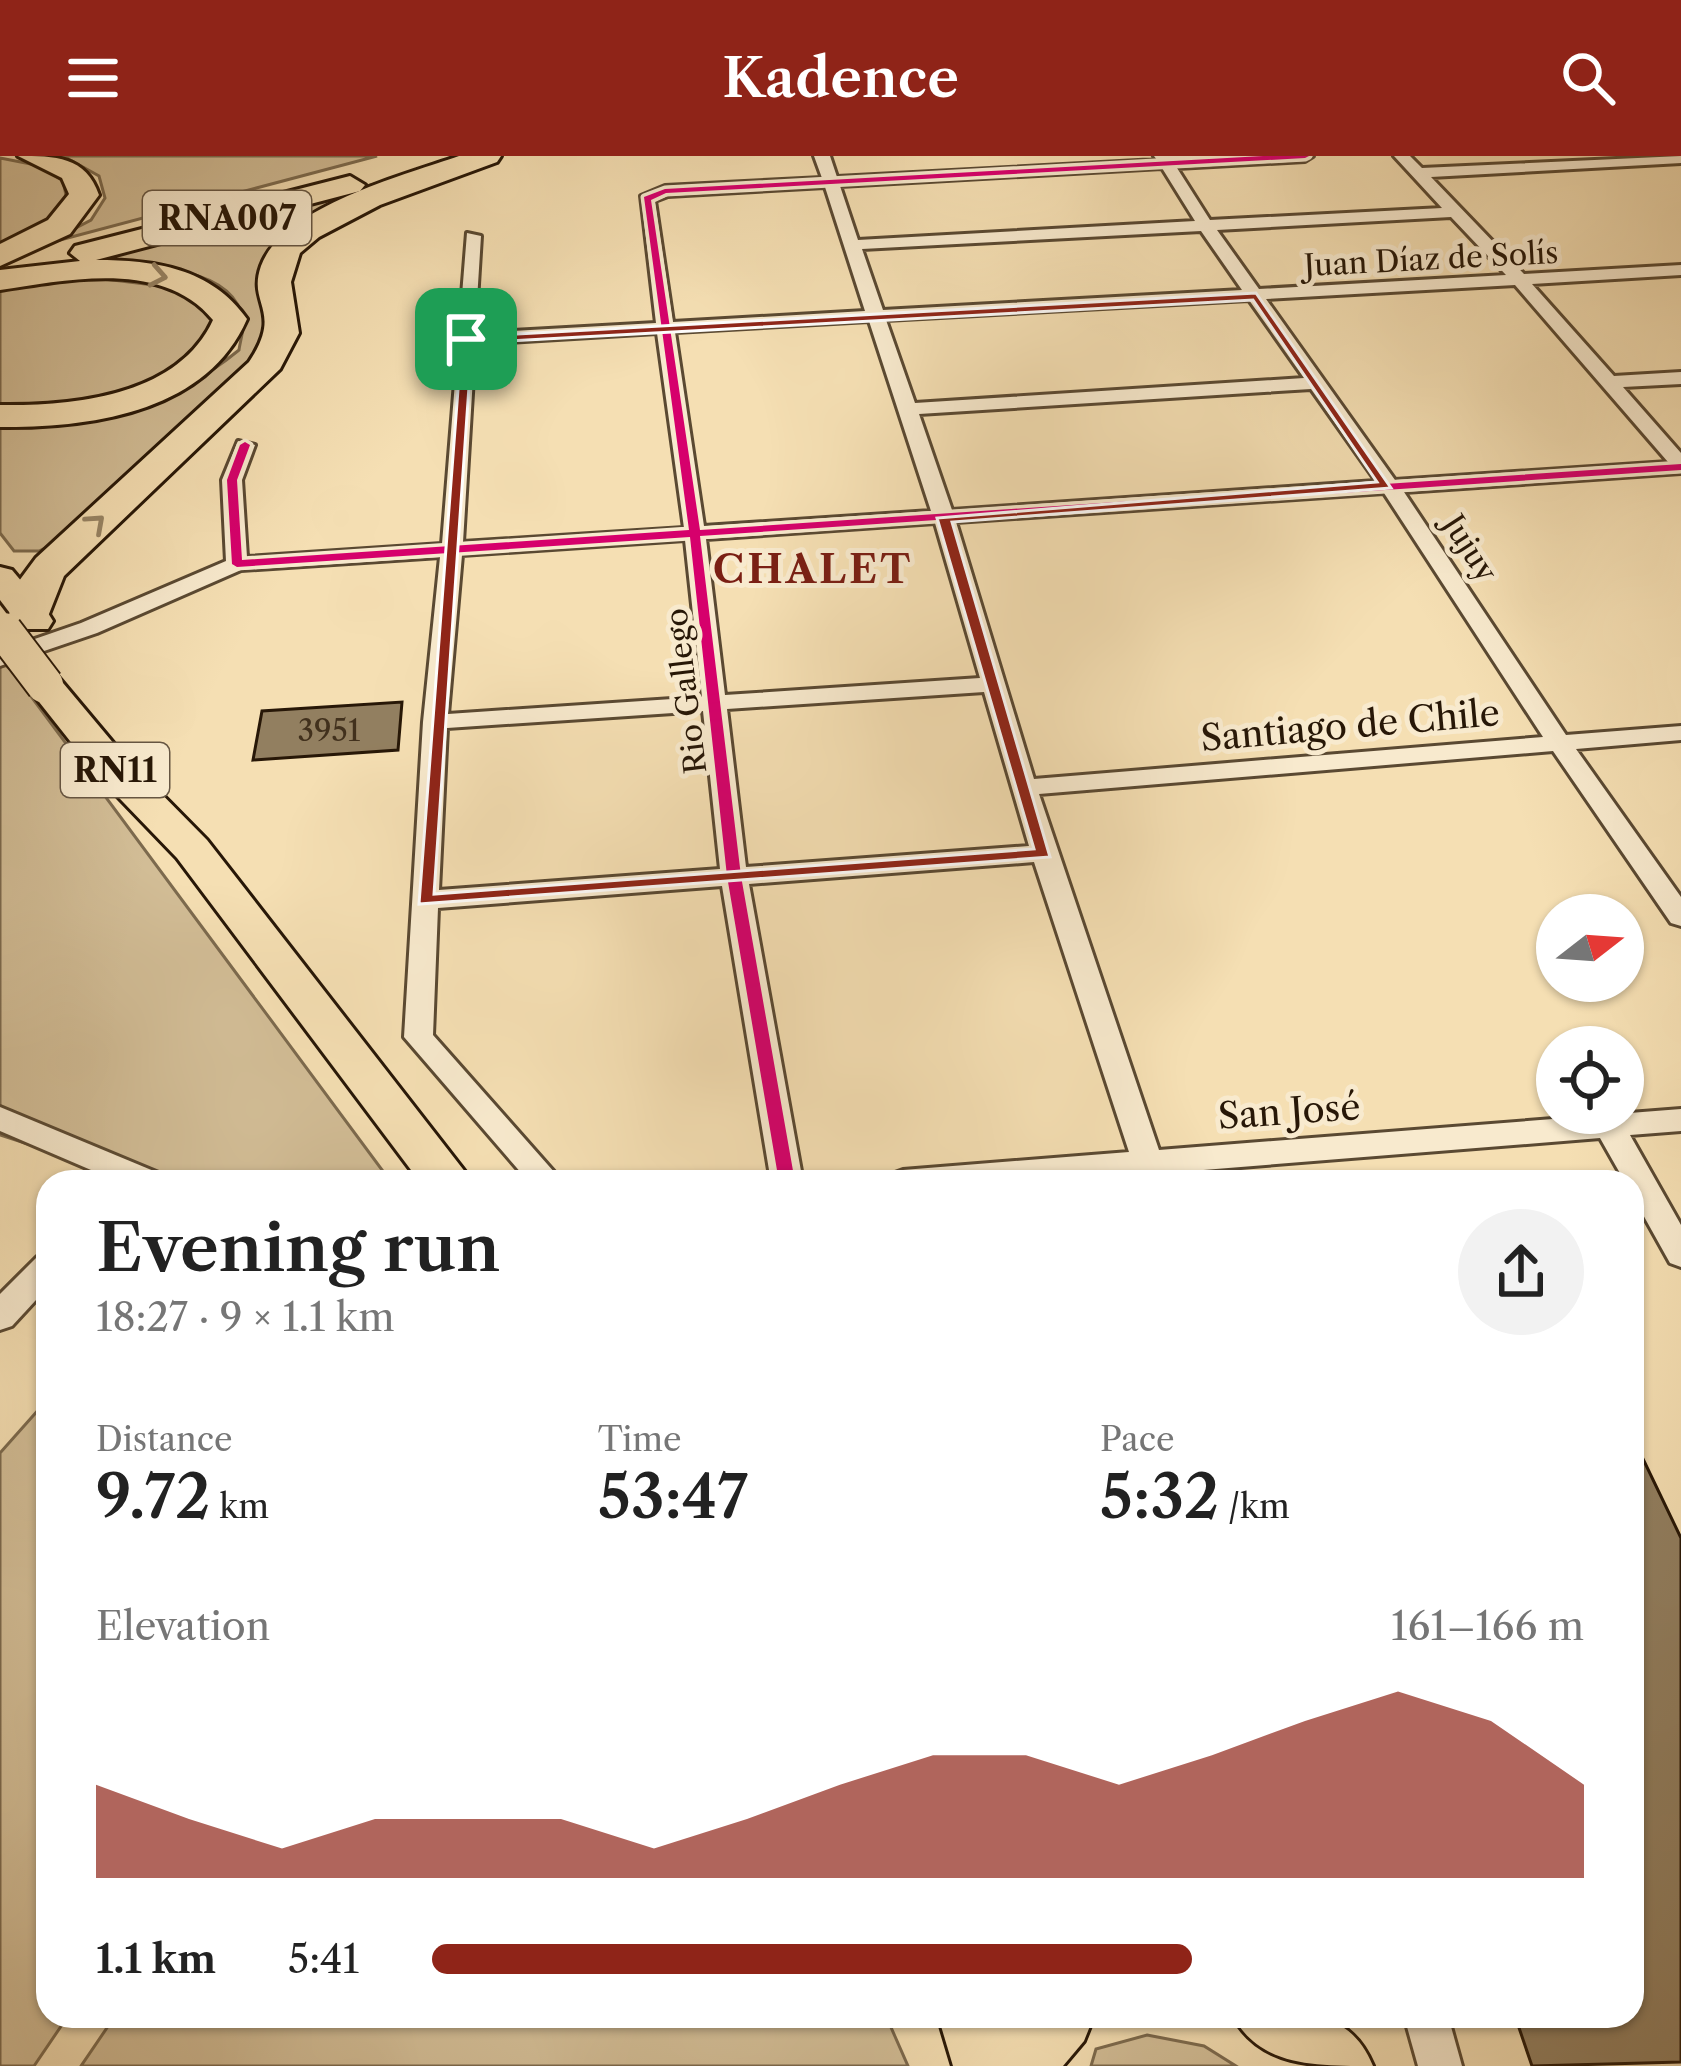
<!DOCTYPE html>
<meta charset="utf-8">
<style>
:root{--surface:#fff;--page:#f2f2f2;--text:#222;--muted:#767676;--accent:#8f2418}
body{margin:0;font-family:"Libre Caslon Text",serif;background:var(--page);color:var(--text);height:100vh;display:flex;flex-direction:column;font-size:45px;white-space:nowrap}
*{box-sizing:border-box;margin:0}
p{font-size:39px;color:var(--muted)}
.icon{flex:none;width:66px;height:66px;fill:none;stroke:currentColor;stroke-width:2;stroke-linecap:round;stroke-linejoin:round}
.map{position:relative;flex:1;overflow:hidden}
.drawer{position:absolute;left:36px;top:1014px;width:1608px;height:858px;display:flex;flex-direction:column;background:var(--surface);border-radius:36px;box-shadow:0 3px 9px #0004}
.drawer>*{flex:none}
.needle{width:78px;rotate:73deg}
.tools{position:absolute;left:1536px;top:738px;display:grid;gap:24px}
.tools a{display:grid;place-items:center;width:108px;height:108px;border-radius:50%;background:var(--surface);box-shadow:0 3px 9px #0004;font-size:60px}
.pin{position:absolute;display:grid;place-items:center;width:102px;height:102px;color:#fff;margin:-51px;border-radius:24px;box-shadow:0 6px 18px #0006}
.round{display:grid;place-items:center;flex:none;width:126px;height:126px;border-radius:63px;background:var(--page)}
.headline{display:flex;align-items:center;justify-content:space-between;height:204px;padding:0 60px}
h1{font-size:66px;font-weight:600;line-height:90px}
.stats{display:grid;grid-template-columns:repeat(3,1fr);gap:18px;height:204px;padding:12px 60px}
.stats div{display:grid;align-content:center}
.stats b{font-size:60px;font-weight:600}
.stats small{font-size:33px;font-weight:400}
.stats p{font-size:33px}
.chart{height:336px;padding:24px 60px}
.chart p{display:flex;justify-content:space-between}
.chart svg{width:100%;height:216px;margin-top:12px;fill:var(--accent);opacity:.7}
ul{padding:0 60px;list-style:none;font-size:39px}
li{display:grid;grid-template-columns:192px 144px 1fr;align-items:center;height:90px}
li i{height:30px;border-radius:15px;background:var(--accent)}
header{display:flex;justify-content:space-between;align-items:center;height:156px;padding:0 60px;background:var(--accent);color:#fff;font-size:54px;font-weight:600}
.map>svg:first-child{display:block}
.green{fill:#d2bd96;stroke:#7c6a4e;stroke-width:3}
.building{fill:#927f60;stroke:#271707;stroke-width:3}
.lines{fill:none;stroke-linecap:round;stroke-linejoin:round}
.minor-casing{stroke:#5a4932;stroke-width:6}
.primary-casing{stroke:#271707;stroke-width:6}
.motorway-casing{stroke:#271707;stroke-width:6}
.minor{fill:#f8eace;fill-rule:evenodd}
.primary{fill:#f5dfb3;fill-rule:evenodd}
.motorway{fill:#f5dfb3;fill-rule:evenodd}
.primary-bridge-casing{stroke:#271707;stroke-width:40;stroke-linecap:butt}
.primary-bridge{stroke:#f5dfb3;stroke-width:36}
.cycleway-casing{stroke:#f8eace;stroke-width:7}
.cycleway{fill:#d6006c;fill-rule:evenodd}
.oneway{stroke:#988566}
.route{fill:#8f2418;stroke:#fff;stroke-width:3;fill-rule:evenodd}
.labels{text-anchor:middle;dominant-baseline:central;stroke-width:10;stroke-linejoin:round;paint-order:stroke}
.far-street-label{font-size:30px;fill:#271707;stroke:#f8eace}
.number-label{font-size:30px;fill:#42311d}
.shield{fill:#f8eace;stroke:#665643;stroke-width:3}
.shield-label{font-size:33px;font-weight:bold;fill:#271707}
.street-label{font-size:36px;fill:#271707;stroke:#f8eace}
.far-district-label{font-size:39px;font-weight:bold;letter-spacing:3px;fill:#7a1f14;stroke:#f8eace}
</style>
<header><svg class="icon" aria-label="menu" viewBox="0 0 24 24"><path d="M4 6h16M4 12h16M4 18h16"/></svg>Kadence<svg class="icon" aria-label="search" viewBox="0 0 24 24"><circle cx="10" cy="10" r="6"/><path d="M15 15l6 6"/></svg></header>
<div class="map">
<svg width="1681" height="1910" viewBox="0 0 1681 1910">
<rect width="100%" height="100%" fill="#f5dfb3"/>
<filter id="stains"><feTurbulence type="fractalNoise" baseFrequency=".00167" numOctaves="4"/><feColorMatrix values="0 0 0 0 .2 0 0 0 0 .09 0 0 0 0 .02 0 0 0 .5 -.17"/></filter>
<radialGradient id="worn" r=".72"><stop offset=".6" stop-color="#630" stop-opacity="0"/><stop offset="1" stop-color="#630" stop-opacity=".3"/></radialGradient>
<g class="green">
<path d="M63,0H377L45,88L91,64L105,42L99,20Z"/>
<path d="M0,2L41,10L63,25L68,49L43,74L0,91Z"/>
<path d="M448,8L283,82L263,104L271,173L259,199L66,382L39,395H14L0,377V270C84,278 175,247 239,194C240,186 244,174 243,165C235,104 125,109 81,108Z"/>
<path d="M80,120L178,132L211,153L212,177L161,224L70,249L0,248V129Z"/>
<path d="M0,504L13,516L391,1026H207L193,1020L192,1026H144L0,979Z"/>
<path d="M48,1243V1860H68L34,1910H0V1297Z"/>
<path d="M115,1860H886L908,1910H81Z"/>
<path d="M1147,1879L1204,1890L1236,1910H1091L1096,1893Z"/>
</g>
<g class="building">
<path d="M402,546L398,594L253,604L262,555Z"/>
<path d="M1632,1280L1681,1382V1906L1532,1910L1515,1860H1632Z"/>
</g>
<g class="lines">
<defs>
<g id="minor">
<path d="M814,0H830L837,21L1157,4L1154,0H1313L1305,5L1177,12L1210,64L1442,52L1394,0H1410L1422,12L1681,0V7L1431,21L1524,118L1681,109V119L1532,128L1614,220L1681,216V228L1623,231L1681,297V317L1404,336L1566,579L1681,570V584L1576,593L1681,741V770L1671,767L1553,595L1039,638L1159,994L1681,953V975L1630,979L1681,1069V1111L1670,1107L1632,1039V1026H1625L1600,982L1166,1017L1170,1026H1138L1136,1019L1052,1026H887L892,1018L903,1014L1129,996L1034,706L749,728L803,1026H771L722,730L438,752L433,879L563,1026H529L404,881L423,566L440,401L241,414L97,477L0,510V495L81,467L226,405L222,324L238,285L255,289L242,324L247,401L442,388L467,77L481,80L475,177L656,167L641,40L665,30L822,22ZM1162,12L1195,65L858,84L840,30ZM825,31L865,155L673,166L655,45L668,40ZM1451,61L1506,119L1259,133L1217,74ZM1201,75L1242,134L883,154L862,93ZM1515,129L1668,306L1395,324L1266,143ZM1249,144L1304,222L915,247L886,164ZM869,165L931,355L704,370L675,176ZM657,177L684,372L463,386L475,188ZM1311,233L1376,325L952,354L919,258ZM1384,337L1543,581L1034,623L956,366ZM935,367L980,522L725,539L706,383ZM685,384L702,541L448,558L462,399ZM984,536L1029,690L746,711L727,553ZM703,555L720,713L439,734L447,572Z"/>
<path d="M0,951L161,1018L166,1026H119L0,975Z"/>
<path d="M48,1097V1131L12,1170L0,1174V1138L37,1101Z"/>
<path d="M1404,1860H1448L1462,1910H1418Z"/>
</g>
<g id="primary">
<path d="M0,411L12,414L48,457L53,465L48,473H22L0,444Z"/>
<path d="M45,518L58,521L125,601L207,684L473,1026H420L177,702L97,619L32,537L26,529L32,521Z"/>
<path d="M938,1860H1094L1084,1885L1063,1910H953Z"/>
<path d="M1233,1860C1292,1860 1346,1845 1373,1910C1313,1910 1260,1910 1233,1860Z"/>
</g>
<g id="motorway">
<path d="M18,0C55,0 86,0 99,39L70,78L0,110V88L48,64L69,38L62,22Z"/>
<path d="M459,0H501L497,6L380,49L319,81L300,97L291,126L299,177L280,213L64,420L45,468L30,472L15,468L9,459L16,429L36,402L249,206C284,154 247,149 261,110C282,51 405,19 459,0Z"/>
<path d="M350,20L365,29L360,35L96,104C155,104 211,112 247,163C207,256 91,272 0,271V249C75,250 178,240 213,164C163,103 68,124 0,134V114L80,105L70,97L75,90Z"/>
</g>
</defs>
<use href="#minor" class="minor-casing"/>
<use href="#primary" class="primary-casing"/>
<use href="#motorway" class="motorway-casing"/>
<use href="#minor" class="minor"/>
<use href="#primary" class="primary"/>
<use href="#motorway" class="motorway"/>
<defs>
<path id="primary-bridge" d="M4,475L45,529"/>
</defs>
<use href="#primary-bridge" class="primary-bridge-casing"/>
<use href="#primary-bridge" class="primary-bridge"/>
<defs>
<path id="cycleway" d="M1263,0H1309L1305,2L666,37L651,44L700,374L1681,308V314L700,380L741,720L795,1026H779L727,720L690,381L237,411L232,408L227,324L240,289L245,286L250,289L237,324L242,404L689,374L644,41L665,33Z"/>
</defs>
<use href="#cycleway" class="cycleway-casing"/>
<use href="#cycleway" class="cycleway"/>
</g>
<defs><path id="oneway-chevron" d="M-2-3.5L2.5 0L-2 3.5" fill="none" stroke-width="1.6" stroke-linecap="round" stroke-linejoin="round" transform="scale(3)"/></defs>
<g class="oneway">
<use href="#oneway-chevron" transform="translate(158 120) rotate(11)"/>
<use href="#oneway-chevron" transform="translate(96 367) rotate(-42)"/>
</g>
<path class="route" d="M1256,137L1391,332L952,366L1050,701L419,748L462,181ZM1253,144L1377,326L937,362L1034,693L434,738L472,187Z"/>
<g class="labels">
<g class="far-street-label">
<text transform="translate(1431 103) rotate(-3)">Juan Díaz de Solís</text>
<text transform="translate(1470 392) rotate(57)">Jujuy</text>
<text transform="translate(686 535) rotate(-97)">Rio Gallego</text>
</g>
<g class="number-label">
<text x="329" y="574">3951</text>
</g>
<g class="shield">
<rect x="143" y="35" width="168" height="54" rx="9"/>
<rect x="61" y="587" width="108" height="54" rx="9"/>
</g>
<g class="shield-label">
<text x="227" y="62">RNA007</text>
<text x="115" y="614">RN11</text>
</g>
<g class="street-label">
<text transform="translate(1350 569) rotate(-5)">Santiago de Chile</text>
<text transform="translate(1289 955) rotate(-4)">San José</text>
</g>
<g class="far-district-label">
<text x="813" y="413">CHALET</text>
</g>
</g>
<rect width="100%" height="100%" filter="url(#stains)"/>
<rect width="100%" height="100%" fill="url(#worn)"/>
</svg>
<div class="tools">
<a><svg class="needle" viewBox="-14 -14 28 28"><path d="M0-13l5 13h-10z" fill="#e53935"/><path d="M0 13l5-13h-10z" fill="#767676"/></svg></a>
<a><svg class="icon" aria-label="locate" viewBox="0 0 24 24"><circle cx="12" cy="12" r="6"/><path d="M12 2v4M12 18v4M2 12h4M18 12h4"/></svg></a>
</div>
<div class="pin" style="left:466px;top:183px;background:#1e9e55"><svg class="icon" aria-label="arrive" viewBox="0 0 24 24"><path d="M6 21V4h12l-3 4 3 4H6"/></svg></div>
<section class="drawer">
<div class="headline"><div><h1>Evening run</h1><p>18:27 · 9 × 1.1 km</p></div><a class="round"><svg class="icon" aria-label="share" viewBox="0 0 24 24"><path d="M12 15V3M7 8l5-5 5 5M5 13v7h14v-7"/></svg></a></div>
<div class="stats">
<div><p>Distance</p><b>9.72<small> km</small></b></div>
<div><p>Time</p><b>53:47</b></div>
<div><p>Pace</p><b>5:32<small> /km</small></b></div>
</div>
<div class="chart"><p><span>Elevation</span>161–166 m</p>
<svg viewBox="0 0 160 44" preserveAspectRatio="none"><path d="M0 44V25L10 32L20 38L30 32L40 32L50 32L60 38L70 32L80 25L90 19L100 19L110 25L120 19L130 12L140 6L150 12L160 25V44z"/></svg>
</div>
<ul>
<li><b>1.1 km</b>5:41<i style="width:66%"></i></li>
</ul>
</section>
</div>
